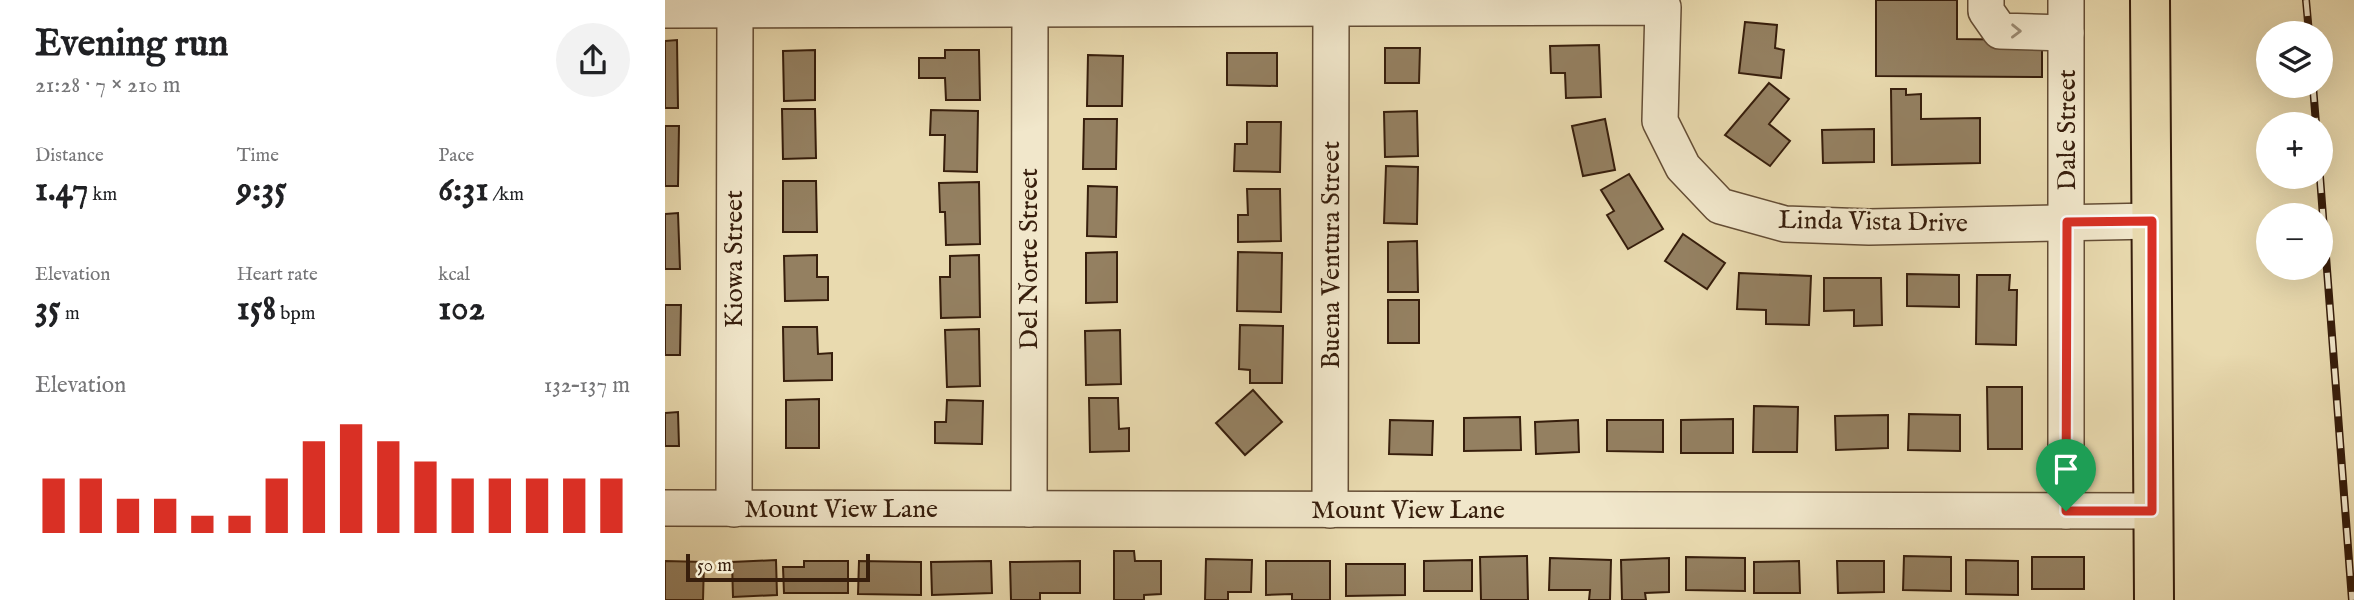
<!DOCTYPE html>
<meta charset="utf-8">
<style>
:root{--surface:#fff;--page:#f2f2f2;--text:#202124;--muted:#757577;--accent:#d93025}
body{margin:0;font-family:"IM FELL English",serif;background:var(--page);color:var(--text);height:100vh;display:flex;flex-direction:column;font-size:26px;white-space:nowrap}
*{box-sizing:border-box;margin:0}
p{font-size:23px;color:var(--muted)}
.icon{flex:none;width:38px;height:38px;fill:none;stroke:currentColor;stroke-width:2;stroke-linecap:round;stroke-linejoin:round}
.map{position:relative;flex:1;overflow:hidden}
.sheet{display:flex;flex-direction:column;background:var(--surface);width:665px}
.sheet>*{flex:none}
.tools{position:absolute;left:1591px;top:21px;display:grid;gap:14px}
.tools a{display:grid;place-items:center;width:77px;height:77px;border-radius:50%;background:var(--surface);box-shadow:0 7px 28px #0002;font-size:35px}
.scale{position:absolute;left:21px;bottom:18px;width:184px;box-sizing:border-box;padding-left:7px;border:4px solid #371e0c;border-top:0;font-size:19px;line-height:24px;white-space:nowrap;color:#371e0c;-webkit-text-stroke:5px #f1e7cb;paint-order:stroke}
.pin{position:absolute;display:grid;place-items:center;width:60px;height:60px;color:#fff;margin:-72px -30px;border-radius:50% 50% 50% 0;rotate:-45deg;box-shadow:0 0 7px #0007}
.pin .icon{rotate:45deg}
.round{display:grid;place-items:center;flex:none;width:74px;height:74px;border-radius:37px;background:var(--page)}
.head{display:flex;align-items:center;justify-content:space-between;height:119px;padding:0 35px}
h1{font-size:38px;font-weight:800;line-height:52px}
.figures{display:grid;grid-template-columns:repeat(3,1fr);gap:10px;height:119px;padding:7px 35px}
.figures div{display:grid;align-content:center}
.figures b{font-size:35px;font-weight:800}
.figures small{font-size:19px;font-weight:400}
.figures p{font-size:19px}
.chart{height:196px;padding:14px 35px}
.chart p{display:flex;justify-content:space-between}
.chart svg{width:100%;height:126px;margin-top:7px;stroke:var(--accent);stroke-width:6}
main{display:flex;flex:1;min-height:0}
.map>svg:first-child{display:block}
.building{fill:#948061;stroke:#371e0c;stroke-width:2}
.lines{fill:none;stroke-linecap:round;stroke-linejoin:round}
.minor-casing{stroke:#644d35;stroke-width:38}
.major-casing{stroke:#371e0c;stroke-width:42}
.minor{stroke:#f1e7cb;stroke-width:35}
.major{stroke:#e9daaf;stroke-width:38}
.rail-casing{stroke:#371e0c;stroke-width:8}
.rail{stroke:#f1e7cb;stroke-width:5;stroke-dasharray:16;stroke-linecap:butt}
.oneway{stroke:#9d8d75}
.route-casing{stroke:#fff;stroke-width:14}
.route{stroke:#d93025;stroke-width:9}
.labels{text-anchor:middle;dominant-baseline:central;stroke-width:5;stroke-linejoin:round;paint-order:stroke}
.street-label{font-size:26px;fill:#371e0c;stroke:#f1e7cb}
</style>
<main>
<section class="sheet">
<div class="head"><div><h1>Evening run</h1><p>21:28 · 7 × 210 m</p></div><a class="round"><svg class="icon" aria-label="share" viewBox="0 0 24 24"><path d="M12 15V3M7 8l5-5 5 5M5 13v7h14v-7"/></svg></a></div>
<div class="figures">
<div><p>Distance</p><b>1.47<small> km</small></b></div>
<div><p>Time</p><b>9:35</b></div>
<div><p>Pace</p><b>6:31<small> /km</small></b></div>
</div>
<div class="figures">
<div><p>Elevation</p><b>35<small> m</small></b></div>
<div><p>Heart rate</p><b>158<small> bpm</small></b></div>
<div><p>kcal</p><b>102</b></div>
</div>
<div class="chart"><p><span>Elevation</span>132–137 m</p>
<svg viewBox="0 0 160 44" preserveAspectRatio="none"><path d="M5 44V25M15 44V25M25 44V32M35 44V32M45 44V38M55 44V38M65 44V25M75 44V12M85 44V6M95 44V12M105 44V19M115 44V25M125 44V25M135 44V25M145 44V25M155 44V25"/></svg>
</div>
</section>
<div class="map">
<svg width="1689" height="600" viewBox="0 0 1689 600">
<rect width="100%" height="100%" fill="#e9daaf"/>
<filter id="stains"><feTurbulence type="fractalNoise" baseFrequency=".00286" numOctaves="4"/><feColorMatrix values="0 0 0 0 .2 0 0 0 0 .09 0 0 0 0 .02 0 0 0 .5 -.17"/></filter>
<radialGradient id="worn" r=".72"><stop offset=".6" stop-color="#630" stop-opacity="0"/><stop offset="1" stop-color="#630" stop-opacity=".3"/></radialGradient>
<g class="building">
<path d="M1211,0H1292V39L1377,40V77L1211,76Z"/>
<path d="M1080,22L1112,25L1110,48L1119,50L1116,78L1074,73Z"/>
<path d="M12,40L13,108H0V41Z"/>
<path d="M934,45L936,97L901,98L900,73H886L885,46Z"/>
<path d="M720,48H755L754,83H720Z"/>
<path d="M150,50V100L119,101L118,51Z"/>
<path d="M280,50H314L315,100H281L280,78H254V58H280Z"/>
<path d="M562,53H612V86L562,85Z"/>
<path d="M423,55L458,56L457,106H422Z"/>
<path d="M1104,83L1124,99L1104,124L1125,141L1105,166L1060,135Z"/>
<path d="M1226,89H1241V95L1256,94V119L1315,118V163L1227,165Z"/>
<path d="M117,109H150L151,158L118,159Z"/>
<path d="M266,110L313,111L312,172L279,171L280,135H265Z"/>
<path d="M752,111L753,156L720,157L719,112Z"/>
<path d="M419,119H452L451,169H418Z"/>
<path d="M940,119L950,170L918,176L907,126Z"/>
<path d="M582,122H616L615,172L569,171L570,144H582Z"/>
<path d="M0,126H14L13,186H0Z"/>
<path d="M1209,129V162L1158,163L1157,130Z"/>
<path d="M721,166L753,167L752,224L719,223Z"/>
<path d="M964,174L998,229L963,249L942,215L949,211L936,190Z"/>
<path d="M118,181H151L152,232H118Z"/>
<path d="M314,182L315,244L281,245L280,212H275L274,183Z"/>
<path d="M423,186L452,187L451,237L422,236Z"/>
<path d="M582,189H615L616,241L573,242V215H583Z"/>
<path d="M13,213L15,269H0V214Z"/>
<path d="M1018,234L1060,263L1042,289L1000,261Z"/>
<path d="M752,241L753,292H723V242Z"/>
<path d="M452,252V302L421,303V253Z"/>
<path d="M573,252L617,253L616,312L572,311Z"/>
<path d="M152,255V277H163V300L120,301L119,256Z"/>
<path d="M314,255L315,317L276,318L275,277H285V256Z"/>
<path d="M1074,273L1146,276L1144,325L1101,324V310L1072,309Z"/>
<path d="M1242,274L1294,275V307L1242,306Z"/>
<path d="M1312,275H1345L1344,290H1352L1351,345L1311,344Z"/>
<path d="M1159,278H1216L1217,325L1189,326V310L1159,311Z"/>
<rect x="723" y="300" width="31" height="43"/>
<path d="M0,305H16L15,355H0Z"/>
<path d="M575,325L618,326L617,383H585V370L574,369Z"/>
<path d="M118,327H152L153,354L167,353V380L119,381Z"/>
<path d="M314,329L315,386L282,387L280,330Z"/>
<path d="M455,330L456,384L421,385L420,331Z"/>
<path d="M1322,387H1357V449H1323Z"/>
<path d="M588,390L617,422L580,455L551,423Z"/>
<path d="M424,398H453L454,429L464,428V451L425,452Z"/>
<path d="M154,399V448H121V400Z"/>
<path d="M282,400L318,401L317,444L270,443V422H281Z"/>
<path d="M1089,406L1133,407L1132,452H1088Z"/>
<path d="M13,412L14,446H0V413Z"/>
<path d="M1244,414L1295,415V451L1243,450Z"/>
<path d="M1223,415V448L1171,450L1170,416Z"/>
<path d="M855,417L856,450L799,451V418Z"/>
<path d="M1068,419V453H1016V420Z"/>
<path d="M725,420L768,421L767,455L724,454Z"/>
<path d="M913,420L914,452L871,454L870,422Z"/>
<path d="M942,420H998V452L942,451Z"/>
<path d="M449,551H469L470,561H496V594L479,595V600H449Z"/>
<path d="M862,556L863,600H816L815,557Z"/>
<path d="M1239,556L1286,557V591L1238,590Z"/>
<path d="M1021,557L1080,558V591L1021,590Z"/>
<rect x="1367" y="557" width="52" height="32"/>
<path d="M885,558L946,560L945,600H924L925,590H884Z"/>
<path d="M1004,558V592L980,593L981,600H957L956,560Z"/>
<path d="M541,559L587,560L586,592H563V600H540Z"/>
<path d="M111,560L112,595L68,597L67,562Z"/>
<path d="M807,560V591H759V561Z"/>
<path d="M1301,560L1353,561V595L1301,594Z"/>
<path d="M0,561L39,562L38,600H0Z"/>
<path d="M139,561H183V593H119L118,567H139Z"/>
<path d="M194,561L256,562V595L193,594Z"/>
<path d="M326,561L327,593L267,595L266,562Z"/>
<path d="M415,561V593H375V600H346L345,562Z"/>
<path d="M601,561H665V600H627V594L601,595Z"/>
<path d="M1134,561L1135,593H1089V562Z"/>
<path d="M1172,561H1219V592L1173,593Z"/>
<path d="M681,564H740V595L681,596Z"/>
</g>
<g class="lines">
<defs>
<g id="minor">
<path d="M1321,0V11L1335,31L1401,33"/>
<path d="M0,10L998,7L995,121L1018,167L1055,206L1120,224L1204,227L1487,221"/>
<path d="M0,508L1487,511"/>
<path d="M69,509L70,9"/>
<path d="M364,509L365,9"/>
<path d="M665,510L666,0"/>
<path d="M1401,511V0"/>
</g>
<path id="major" d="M1485,0L1489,600"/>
</defs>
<use href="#minor" class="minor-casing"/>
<use href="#major" class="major-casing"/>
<use href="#minor" class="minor"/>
<use href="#major" class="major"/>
<defs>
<g id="rail">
<path d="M1641,0L1644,33"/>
<path d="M1648,86L1651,124"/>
<path d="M1655,177L1687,600"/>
</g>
</defs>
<use href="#rail" class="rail-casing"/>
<use href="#rail" class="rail"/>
</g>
<defs><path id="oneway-chevron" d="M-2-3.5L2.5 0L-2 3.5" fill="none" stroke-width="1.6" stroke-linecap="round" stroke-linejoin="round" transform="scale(1.75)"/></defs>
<use class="oneway" href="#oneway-chevron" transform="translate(1351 31) rotate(1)"/>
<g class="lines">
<defs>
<path id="route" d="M1487,221V511H1401L1402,222Z"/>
</defs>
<use href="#route" class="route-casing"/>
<use href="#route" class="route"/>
</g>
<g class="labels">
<g class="street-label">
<text transform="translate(1402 130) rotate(-90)">Dale Street</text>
<text transform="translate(1208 222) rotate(1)">Linda Vista Drive</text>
<text transform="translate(666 255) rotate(-90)">Buena Ventura Street</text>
<text transform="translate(69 259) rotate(-90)">Kiowa Street</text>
<text transform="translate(364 259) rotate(-90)">Del Norte Street</text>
<text x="176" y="509">Mount View Lane</text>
<text x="743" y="510">Mount View Lane</text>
</g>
</g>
<rect width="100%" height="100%" filter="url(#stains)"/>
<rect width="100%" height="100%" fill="url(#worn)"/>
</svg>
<div class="tools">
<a><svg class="icon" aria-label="layers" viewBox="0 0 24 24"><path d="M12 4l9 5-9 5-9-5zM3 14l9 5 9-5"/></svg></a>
<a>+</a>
<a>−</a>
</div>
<div class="scale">50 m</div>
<div class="pin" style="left:1401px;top:511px;background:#1e9e55"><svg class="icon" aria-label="arrive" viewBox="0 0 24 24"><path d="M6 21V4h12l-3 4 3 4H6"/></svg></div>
</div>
</main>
